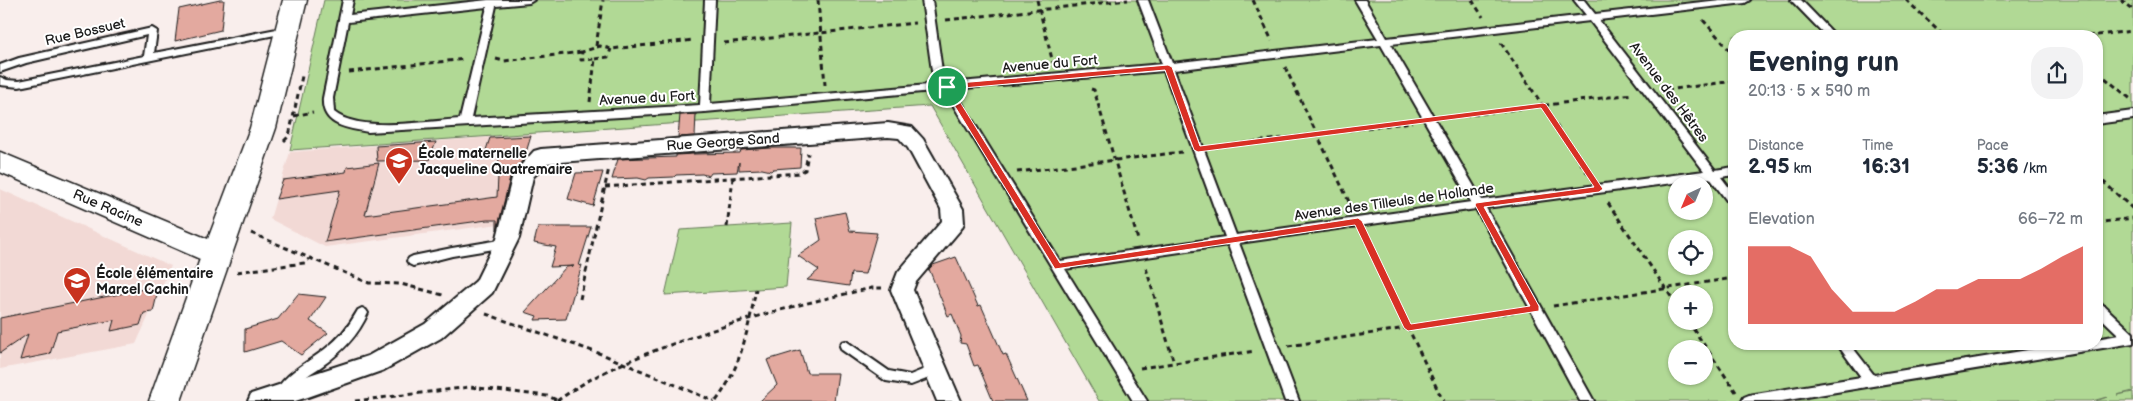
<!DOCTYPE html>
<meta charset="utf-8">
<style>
:root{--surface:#fff;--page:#f2f2f3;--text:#1f2937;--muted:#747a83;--accent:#d93025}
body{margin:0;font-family:"Balsamiq Sans",sans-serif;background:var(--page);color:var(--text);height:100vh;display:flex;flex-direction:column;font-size:19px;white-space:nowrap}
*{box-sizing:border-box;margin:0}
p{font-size:16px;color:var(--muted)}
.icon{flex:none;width:28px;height:28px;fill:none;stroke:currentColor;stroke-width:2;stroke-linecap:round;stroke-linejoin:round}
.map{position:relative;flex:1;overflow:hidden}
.drawer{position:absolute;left:1728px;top:30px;width:375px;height:320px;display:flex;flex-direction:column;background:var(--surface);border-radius:20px;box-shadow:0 1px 4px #0004}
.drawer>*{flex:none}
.needle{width:32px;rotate:224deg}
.buttons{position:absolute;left:1668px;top:175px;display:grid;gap:10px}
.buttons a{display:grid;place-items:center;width:45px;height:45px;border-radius:50%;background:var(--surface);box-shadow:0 1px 4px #0004;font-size:25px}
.pin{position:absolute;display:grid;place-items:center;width:42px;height:42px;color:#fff;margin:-21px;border:2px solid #fff;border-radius:50%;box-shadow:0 1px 5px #0007}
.round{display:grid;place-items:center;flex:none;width:52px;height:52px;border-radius:20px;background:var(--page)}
.overview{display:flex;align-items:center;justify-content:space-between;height:85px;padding:0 20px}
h1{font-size:28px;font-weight:700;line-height:38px}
.metrics{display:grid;grid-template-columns:repeat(3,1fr);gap:8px;height:85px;padding:5px 20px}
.metrics div{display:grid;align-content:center}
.metrics b{font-size:21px;font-weight:700}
.metrics small{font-size:14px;font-weight:400}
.metrics p{font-size:14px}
.chart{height:140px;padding:10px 20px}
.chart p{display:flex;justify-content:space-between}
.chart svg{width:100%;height:90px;margin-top:5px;fill:var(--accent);opacity:.7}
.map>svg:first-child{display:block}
.built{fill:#f2d9d5}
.green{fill:#b1d995;stroke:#667a58;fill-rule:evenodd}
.building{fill:#e3a99f;stroke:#1c1c1c}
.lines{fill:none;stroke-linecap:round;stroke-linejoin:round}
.lane-casing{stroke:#1c1c1c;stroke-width:4}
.street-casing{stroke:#1c1c1c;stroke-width:4}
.secondary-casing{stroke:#1c1c1c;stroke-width:3}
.path{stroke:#1c1c1c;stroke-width:3;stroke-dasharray:5 4;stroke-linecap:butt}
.lane{fill:#fff;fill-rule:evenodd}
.street{fill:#fff;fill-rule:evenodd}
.secondary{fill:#fff;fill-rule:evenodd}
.route{fill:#d93025;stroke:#fff;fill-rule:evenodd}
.labels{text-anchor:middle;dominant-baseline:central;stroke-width:4;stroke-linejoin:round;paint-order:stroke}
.street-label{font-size:14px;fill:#1c1c1c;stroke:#fff}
.poi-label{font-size:14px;font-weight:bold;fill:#1c1c1c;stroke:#fff;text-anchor:start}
</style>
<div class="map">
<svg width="2133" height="401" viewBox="0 0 2133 401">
<rect width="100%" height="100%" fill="#f9eeec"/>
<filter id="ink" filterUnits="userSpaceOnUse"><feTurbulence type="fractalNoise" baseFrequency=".02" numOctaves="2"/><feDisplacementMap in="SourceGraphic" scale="10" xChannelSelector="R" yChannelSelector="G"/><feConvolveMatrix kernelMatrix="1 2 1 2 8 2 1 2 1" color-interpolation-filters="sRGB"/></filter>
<g filter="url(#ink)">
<g class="built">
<path d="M532,134L507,223L325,247L270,219L290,152Z"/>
<path d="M0,189L171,266L136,344L0,369Z"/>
</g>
<g class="green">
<path d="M324,0H2133V391L2117,395L2133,392V401H2096L2107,397L2092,401H1099L930,106L290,150ZM1734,36H2096V344H1734ZM1676,184H1704V211H1676ZM1676,239H1704V266H1676ZM1676,294H1704V321H1676ZM1676,349H1704V376H1676Z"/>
<path d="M792,223L786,287L665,295L680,230Z"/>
</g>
<g class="building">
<path d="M220,0H224L221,30L175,41L179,9Z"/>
<path d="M696,114L695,136L678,137L680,115Z"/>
<path d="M531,136L524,159L511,174L497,230V220H487L325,242L340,190L276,199L283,180L346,172L347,167L379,163L365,215L497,197L499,156H484L490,138Z"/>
<path d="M436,142L429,160L377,161L376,146Z"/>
<path d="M771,148H801L800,167L773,169L771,171L762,169L739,170V162L737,172L711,173L709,176L702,174L676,175L674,177L649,178L646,180L638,178L612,179L618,159L676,157V155L694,154L740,153L741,150Z"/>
<path d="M603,172L593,206L568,199L576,173Z"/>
<path d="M845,212L850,231L877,233L865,274L851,273L849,286L807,280L819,270L798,256L821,240L816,218Z"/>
<path d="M538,227H591L579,266L582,265L566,319L535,320L537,316L525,312L566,267L574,266L550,267L556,247L534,243Z"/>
<path d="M956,257L978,306L981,305L1003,355L1006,354L1027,401H993L978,365L974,366L966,344L960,343L961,336L952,314L948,316L929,269L933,265Z"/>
<path d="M159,286L153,312L144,313L140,325L111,331L114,320L57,331L50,354L20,360L28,334L0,353V318Z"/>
<path d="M298,294L326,297L310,321L328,333L301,355L281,341L245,352V329L278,319Z"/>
<path d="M800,350L807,373H838L834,401H760L777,385L767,360Z"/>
</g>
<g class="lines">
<defs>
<g id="lane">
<path d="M343,0H353L350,15L488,0H534L529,3L496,6L471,118L700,105L705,0H715L710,104L940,84L932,71L922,0H932L942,71L949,83L1162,64L1138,0H1148L1172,63L1378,39L1355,0H1365L1387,38L1586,15L1574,0H1584L1595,14L1720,0H1750L1745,3L1599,20L1715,170L1734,167V175L1721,177L1734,194V206L1730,205L1710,178L1486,208L1594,401H1580L1476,209L1239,243L1299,401H1285L1228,245L1065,269L1147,401H1133L944,90L705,112L368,132C346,128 321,125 323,98ZM487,7L460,119C428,121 359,133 334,112L333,98L348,22ZM1590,21L1704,171L1482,200L1391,44ZM1381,45L1471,202L1236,235L1174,70ZM1164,71L1225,237L1060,261L953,89Z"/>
<path d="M1791,0H1801L1836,36H1826Z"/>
<path d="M287,27L290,28L292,30L290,32L19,87L0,85V77L7,80L19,81L144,56L147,35L26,63L0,72V65L19,58L152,28L157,31L154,53Z"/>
<path d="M2133,111V119L2096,124V116Z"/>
<path d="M506,239L510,240L512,243L510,246L506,247L452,256L413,266L409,264L407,261L409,258L413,256L452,248Z"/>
<path d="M2096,300L2100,302L2133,333V343L1782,401H1742L1744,397L1749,395L1861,377L1837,344H1850L1874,375L2065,344H2096V339L2119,335L2096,313Z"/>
<path d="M362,308L366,310L368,313C358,336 342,352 322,366C307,376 292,384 284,400H274L273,396C284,373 306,364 325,349C340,338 349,326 358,310Z"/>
<path d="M846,341L889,371L910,375L937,364L942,365L943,369L942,373L911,385L886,381L842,350L840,346L842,342Z"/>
</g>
<path id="street" d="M888,123L912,127L923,139L963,209L964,223L961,229L916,282L913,290L961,401H937L891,290L898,272L942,221L941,209L908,148L899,138L888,137L547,163L533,177L519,238L492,293L441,338L384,370L308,397L295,401H248L251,394L368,356L425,324L476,281L497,238L513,174L534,151L541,149Z"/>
<path id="secondary" d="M283,0H307L276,128L181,401H149L200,259L0,172V152L208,239L250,128Z"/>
</defs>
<use href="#lane" class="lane-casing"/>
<use href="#street" class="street-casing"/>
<use href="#secondary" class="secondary-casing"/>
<g class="path">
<path d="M818,0L825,85"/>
<path d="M1037,0L1053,63"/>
<path d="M1253,0L1272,41"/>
<path d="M1472,0L1483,17"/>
<path d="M1906,0L1945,36"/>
<path d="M2121,0L2133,9"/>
<path d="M946,20L1128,0"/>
<path d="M1703,20L1734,55"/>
<path d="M2088,36L2133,31"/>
<path d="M724,43L915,23"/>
<path d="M1501,43L1589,175"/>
<path d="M596,46L603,0"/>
<path d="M496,59L504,61L582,52"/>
<path d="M595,59L608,57L611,49"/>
<path d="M1285,67L1352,208"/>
<path d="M349,72L465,59"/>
<path d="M2105,78L2132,100"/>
<path d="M1091,89L1094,90L1138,240"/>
<path d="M1667,90L1734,81"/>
<path d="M590,102L595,59L581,60L582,52L600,46L611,49L694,40"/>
<path d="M294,116L313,112"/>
<path d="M1446,118L1633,94"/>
<path d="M284,141L289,136L302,76"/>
<path d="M1215,147L1412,122"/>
<path d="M1017,172L1182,152"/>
<path d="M2096,175L2133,209"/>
<path d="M605,187L799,173L805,170L808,153"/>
<path d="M1608,203L1676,304"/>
<path d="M2096,223L2133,218"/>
<path d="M727,227L733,178"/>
<path d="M251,233L369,283L401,284L443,295"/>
<path d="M1365,237L1443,401"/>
<path d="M1146,268L1174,363"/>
<path d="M237,272L304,263L309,259"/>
<path d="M580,299L609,168"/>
<path d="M1553,306L1734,278"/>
<path d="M486,314L604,355L714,401"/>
<path d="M1688,321L1736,392"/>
<path d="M1288,346L1519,311"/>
<path d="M1140,368L1255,351"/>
<path d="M355,401L470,387L547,396L557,400"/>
<path d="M557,401C596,372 639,356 684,340C745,318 808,302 872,288H882"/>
<path d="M716,401C741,368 748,329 756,289"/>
</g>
<use href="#lane" class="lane"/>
<use href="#street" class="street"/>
<use href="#secondary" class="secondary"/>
</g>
</g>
<path class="route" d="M1168,65L1172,67L1200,146L1543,103L1546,104L1603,189L1599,192L1484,207L1539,306V311L1408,331L1404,328L1355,225L1055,269L943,87L947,84ZM1165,70L1194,150L1198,152L1541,108L1594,187L1476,203L1475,205L1530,306L1411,324L1362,221L1358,218L1060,263L952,89Z"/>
<defs>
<symbol id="school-pin" viewBox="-11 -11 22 30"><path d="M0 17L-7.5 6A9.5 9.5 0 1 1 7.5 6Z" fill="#c8321e" stroke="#fff"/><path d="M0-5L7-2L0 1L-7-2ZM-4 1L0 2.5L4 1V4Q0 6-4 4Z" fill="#fff"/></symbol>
</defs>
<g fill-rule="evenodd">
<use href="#school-pin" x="383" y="145" width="32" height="43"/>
<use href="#school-pin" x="61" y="265" width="32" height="43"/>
</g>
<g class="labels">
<g class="street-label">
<text transform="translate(85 32) rotate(-13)">Rue Bossuet</text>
<text transform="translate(1050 64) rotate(-5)">Avenue du Fort</text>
<text transform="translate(1669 92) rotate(53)">Avenue des Hêtres</text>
<text transform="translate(647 98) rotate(-3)">Avenue du Fort</text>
<text transform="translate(723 142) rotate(-4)">Rue George Sand</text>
<text transform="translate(1394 202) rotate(-8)">Avenue des Tilleuls de Hollande</text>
<text transform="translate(108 208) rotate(23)">Rue Racine</text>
</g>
<g class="poi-label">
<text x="418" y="153">École maternelle<tspan x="418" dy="16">Jacqueline Quatremaire</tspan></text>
<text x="96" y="273">École élémentaire<tspan x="96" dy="16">Marcel Cachin</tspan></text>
</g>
</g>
</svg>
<div class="buttons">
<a><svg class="needle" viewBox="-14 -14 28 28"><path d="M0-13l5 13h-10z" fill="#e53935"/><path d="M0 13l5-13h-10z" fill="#747a83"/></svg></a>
<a><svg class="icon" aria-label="locate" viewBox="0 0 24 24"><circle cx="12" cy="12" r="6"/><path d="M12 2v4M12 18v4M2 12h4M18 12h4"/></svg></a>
<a>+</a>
<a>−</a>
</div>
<div class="pin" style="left:947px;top:87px;background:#1e9e55"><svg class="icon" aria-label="arrive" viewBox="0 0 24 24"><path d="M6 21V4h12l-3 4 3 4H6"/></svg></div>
<section class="drawer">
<div class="overview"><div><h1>Evening run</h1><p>20:13 · 5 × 590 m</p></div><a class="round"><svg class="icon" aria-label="share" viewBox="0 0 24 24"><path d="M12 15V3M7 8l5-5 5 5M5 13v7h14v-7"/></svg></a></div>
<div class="metrics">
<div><p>Distance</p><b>2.95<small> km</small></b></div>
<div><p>Time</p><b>16:31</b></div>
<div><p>Pace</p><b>5:36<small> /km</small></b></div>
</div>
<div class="chart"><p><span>Elevation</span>66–72 m</p>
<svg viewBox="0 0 160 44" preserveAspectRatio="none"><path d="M0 44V6L10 6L20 6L30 11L40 27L50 38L60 38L70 38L80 33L90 27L100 27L110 22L120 22L130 22L140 17L150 11L160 6V44z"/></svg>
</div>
</section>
</div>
